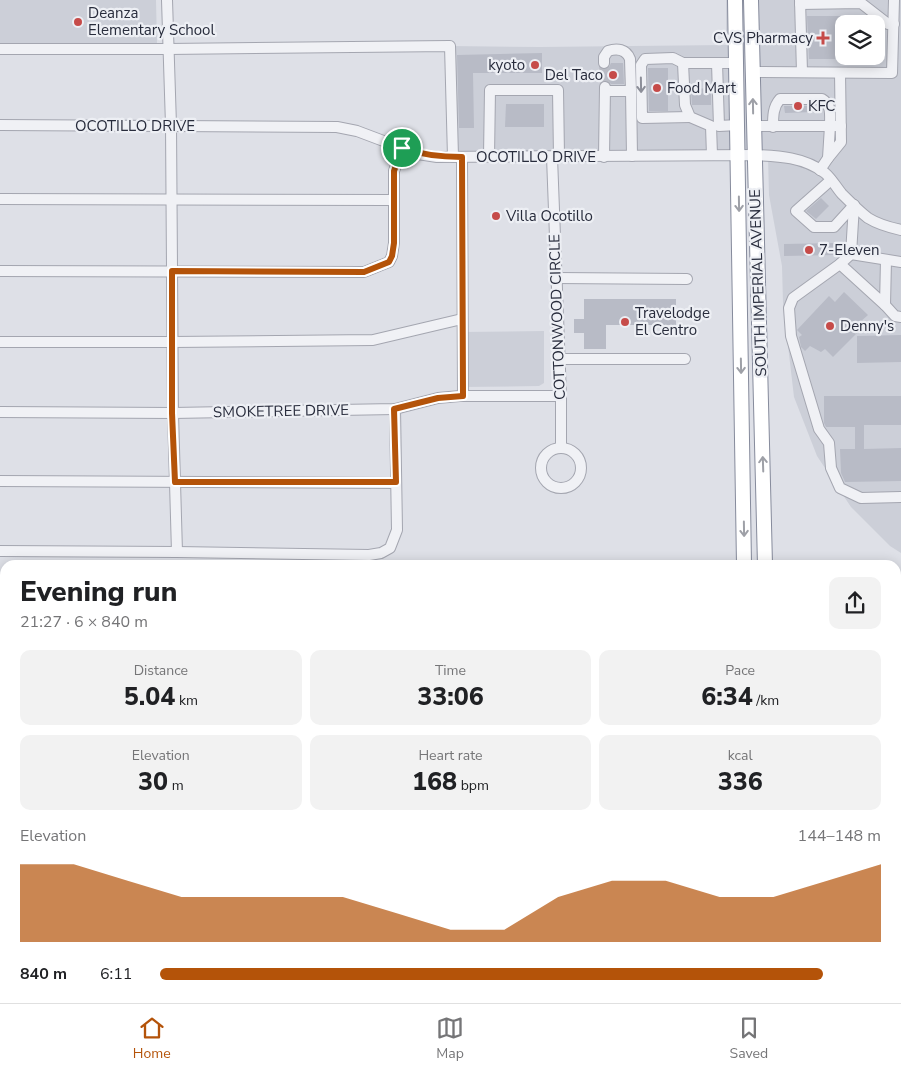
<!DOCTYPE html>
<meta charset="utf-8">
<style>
:root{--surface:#fff;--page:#f2f2f2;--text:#202124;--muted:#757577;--line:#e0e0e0;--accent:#b45309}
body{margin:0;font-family:"Nunito Sans",sans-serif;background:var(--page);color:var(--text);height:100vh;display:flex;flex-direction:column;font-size:19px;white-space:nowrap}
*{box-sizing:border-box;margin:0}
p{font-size:16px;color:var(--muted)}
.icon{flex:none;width:28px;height:28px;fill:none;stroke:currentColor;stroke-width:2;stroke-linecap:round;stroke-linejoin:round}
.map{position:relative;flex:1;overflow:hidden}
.panel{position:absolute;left:0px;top:560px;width:901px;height:444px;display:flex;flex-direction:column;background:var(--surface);border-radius:15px 15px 0 0;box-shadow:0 2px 12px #0003}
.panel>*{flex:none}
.fabs{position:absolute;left:835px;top:15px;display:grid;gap:10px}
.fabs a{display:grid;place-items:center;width:50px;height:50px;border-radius:10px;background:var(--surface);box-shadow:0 2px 12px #0003;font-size:25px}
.pin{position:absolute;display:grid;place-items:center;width:42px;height:42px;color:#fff;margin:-21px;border:2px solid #fff;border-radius:50%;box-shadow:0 1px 5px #0007}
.round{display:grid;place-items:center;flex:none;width:52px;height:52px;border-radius:10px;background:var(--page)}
.summary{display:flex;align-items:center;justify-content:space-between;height:85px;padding:0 20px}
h1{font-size:28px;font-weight:800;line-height:38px}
.figures{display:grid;grid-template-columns:repeat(3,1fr);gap:8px;height:85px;padding:5px 20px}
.figures div{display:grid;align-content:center;border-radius:10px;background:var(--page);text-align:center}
.figures b{font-size:25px;font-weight:800}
.figures small{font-size:14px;font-weight:400}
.figures p{font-size:14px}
.chart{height:140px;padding:10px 20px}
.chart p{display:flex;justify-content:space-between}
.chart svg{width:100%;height:90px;margin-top:5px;fill:var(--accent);opacity:.7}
ul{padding:0 20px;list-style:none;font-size:16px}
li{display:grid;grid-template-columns:80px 60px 1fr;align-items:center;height:38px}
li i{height:12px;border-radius:6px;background:var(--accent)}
.tab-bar{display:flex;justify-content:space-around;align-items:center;height:70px;border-top:1px solid var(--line);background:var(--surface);font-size:14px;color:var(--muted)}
.tab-bar a{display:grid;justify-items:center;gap:2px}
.tab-bar .active{color:var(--accent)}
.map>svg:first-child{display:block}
.built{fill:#cccfd8;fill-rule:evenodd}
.building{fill:#b8bbc6}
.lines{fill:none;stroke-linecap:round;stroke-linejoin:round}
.minor-tunnel{stroke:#babcc5;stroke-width:10;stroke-dasharray:10 5;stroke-linecap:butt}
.minor-casing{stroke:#a4a6b0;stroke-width:12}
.major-casing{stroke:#9ea2b2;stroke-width:14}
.highway-casing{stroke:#868b9c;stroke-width:16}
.minor{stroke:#f0f1f5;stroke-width:10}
.major{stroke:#fff;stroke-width:12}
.highway{stroke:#fff;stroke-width:14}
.oneway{stroke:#8c8e98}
.oneway2{stroke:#9ea0a7}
.route-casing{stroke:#fff;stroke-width:10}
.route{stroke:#b45309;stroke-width:6}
.poi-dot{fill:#c64b49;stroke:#edeff4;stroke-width:2}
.labels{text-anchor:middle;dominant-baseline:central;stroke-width:4.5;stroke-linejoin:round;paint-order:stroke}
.poi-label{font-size:15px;fill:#282c3c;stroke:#edeff4;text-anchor:start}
.street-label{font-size:15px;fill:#282c3c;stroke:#edeff4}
</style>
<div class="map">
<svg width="901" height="1003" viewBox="0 0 901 1003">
<rect width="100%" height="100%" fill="#dee0e7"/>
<g class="built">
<path d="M0,0H156L157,44L0,46Z"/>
<path d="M726,0H901V553L890,546L851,507L817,456L794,397L783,303L782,266L769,195L768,156L453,157L450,46L540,47L726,45ZM844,24H876V56H844Z"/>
<path d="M544,331V383L539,386L462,387V332Z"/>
</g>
<g class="building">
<path d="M807,16H857L866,24H844V59H809Z"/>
<path d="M542,53V73H473L474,128H459L457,55Z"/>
<path d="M611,63H623L624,84H611L608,81H602L601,69H608Z"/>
<path d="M648,68H668V111H649Z"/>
<path d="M711,88V105H692L691,89Z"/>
<path d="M506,104H544V127H505Z"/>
<path d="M784,106H812L813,112L785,113Z"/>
<path d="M821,198L829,206L816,219L806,211Z"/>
<path d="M835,243V255L784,256V244Z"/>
<path d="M844,292L868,315L860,322V330L833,357L825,349L821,352L810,346L805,351L801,347L799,337L802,335L797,330L829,296L835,302Z"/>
<path d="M584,299H676V325H606V349H584V333H574V319H584Z"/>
<path d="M901,335V362L857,363V336Z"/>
<path d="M824,396H901V425H864V449L901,448V481L845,482L841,473L840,449H855V427H826L824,423Z"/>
</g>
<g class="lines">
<path class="minor-tunnel" d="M604,63L605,87"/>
<defs>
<g id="minor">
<path d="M167,0L171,125L173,413L177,552"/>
<path d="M800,0L802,72"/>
<path d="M800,4L861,3L888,24H894"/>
<path d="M0,49H168L450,46L453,157"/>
<path d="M604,63V57L608,51C617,48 626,49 630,59L631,91"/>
<path d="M683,63L673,58L645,59L641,65L642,118L690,117"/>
<path d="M717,63L719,126L738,125"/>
<path d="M753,72L892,73L894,0"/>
<path d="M605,91H631L632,156"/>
<path d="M0,125L337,127L357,131L418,154L437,157L754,155C779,156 804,157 825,173C832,179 836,187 842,194C850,202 859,211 868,218C876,223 892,228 901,230"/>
<path d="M754,126H830L828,158L820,170"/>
<path d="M773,127C773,116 773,107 780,99H822C832,105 830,115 830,126H841"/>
<path d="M712,155L711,126L690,117L685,105L683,63H737"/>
<path d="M489,156L490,90H558L559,156"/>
<path d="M462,157L463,396"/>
<path d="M552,157L561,396V447"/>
<path d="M604,157L605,87"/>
<path d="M828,158L841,142L840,73"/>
<path d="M831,180L796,211L814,227H834L854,205"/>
<path d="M0,199L394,200"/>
<path d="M854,205L851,254L901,262"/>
<path d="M851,254L840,264L793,298L789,308L791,336L819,429L829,443L831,468L840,488L861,498L901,497"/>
<path d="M840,264L885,305L886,260"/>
<path d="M0,271L364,272L389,262L392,256L394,243V171L402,148"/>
<path d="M556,278L687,279"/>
<path d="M885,305L895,316L901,317"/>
<path d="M0,342H172L373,340L462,319"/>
<path d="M559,359H685"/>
<path d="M0,412L173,413L395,409L438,398L460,396H561"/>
<circle cx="561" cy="468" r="20"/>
<path d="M0,481L396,483"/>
<path d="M0,551L177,552L369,555L381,553L390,548L397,530L395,409"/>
<path d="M0,805L5,806"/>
<path d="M0,938H5"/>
<path d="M477,999V1003"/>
</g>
<path id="major" d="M763,999V1003"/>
<g id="highway">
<path d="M735,0L744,565"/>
<path d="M751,0L765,565"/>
<path d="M896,607L901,608"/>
<path d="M0,658H5"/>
<path d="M896,662H901"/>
<path d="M0,695H5"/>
<path d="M0,707H5"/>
<path d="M896,707H901"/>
<path d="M896,882H901"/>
</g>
</defs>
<use href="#minor" class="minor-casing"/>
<use href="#major" class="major-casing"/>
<use href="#highway" class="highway-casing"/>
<use href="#minor" class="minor"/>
<use href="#major" class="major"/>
<use href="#highway" class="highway"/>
</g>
<defs><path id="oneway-shaft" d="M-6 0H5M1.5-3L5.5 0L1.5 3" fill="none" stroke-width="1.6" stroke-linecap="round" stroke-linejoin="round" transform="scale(1.25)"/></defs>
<use class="oneway" href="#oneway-shaft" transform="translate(641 85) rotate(89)"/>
<g class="oneway2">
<use href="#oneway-shaft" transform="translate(753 106) rotate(-91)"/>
<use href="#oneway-shaft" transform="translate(739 204) rotate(89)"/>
<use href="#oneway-shaft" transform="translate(741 366) rotate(89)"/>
<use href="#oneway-shaft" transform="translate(763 464) rotate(-92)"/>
<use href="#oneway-shaft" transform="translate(744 529) rotate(89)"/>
</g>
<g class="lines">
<defs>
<path id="route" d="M402,148C422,155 441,157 462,157L463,396L438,398L394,409L396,482H175L172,413V271L364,272L389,262L392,256L394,243V171Z"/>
</defs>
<use href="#route" class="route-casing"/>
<use href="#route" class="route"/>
</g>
<g class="poi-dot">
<circle cx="78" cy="22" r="5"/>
<path d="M820.5 30.5h5v5h5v5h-5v5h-5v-5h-5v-5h5z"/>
<circle cx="535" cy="65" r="5"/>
<circle cx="613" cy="75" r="5"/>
<circle cx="657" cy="88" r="5"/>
<circle cx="798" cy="106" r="5"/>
<circle cx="496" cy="216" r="5"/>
<circle cx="809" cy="250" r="5"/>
<circle cx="625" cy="322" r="5"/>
<circle cx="830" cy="326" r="5"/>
</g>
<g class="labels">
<g class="poi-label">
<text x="88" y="13">Deanza<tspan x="88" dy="17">Elementary School</tspan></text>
<text x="813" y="38" text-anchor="end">CVS Pharmacy</text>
<text x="525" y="65" text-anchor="end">kyoto</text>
<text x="603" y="75" text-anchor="end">Del Taco</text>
<text x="667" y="88">Food Mart</text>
<text x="808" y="106">KFC</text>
<text x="506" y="216">Villa Ocotillo</text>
<text x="819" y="250">7-Eleven</text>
<text x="635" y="313">Travelodge<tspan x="635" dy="17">El Centro</tspan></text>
<text x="840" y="326">Denny's</text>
</g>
<g class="street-label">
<text x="135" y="126">OCOTILLO DRIVE</text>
<text x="536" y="157">OCOTILLO DRIVE</text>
<text transform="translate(758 283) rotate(-92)">SOUTH IMPERIAL AVENUE</text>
<text transform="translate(557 317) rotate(-92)">COTTONWOOD CIRCLE</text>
<text transform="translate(281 411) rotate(-1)">SMOKETREE DRIVE</text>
</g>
</g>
</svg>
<div class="fabs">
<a><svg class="icon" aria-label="layers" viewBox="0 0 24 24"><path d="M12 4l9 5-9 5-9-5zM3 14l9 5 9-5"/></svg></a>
</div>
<div class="pin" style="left:402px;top:148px;background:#1e9e55"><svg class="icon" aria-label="arrive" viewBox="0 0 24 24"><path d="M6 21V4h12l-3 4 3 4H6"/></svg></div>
<section class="panel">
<div class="summary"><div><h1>Evening run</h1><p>21:27 · 6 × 840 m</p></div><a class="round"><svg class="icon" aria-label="share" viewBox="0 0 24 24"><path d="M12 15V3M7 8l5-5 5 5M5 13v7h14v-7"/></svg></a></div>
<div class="figures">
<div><p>Distance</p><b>5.04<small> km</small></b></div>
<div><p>Time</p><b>33:06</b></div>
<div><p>Pace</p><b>6:34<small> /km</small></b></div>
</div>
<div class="figures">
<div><p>Elevation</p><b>30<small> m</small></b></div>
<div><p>Heart rate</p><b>168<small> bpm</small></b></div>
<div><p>kcal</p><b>336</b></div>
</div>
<div class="chart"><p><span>Elevation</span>144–148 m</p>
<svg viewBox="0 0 160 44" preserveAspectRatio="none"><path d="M0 44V6L10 6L20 14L30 22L40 22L50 22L60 22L70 30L80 38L90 38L100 22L110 14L120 14L130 22L140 22L150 14L160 6V44z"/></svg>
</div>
<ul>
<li><b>840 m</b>6:11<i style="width:92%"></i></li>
</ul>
</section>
</div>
<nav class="tab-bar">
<a class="active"><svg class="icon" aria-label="home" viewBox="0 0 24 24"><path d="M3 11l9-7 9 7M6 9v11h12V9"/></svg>Home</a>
<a><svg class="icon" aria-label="map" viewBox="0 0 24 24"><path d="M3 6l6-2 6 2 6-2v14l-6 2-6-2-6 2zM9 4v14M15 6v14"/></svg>Map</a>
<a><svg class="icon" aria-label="saved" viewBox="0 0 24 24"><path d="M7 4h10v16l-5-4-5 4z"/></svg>Saved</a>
</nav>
